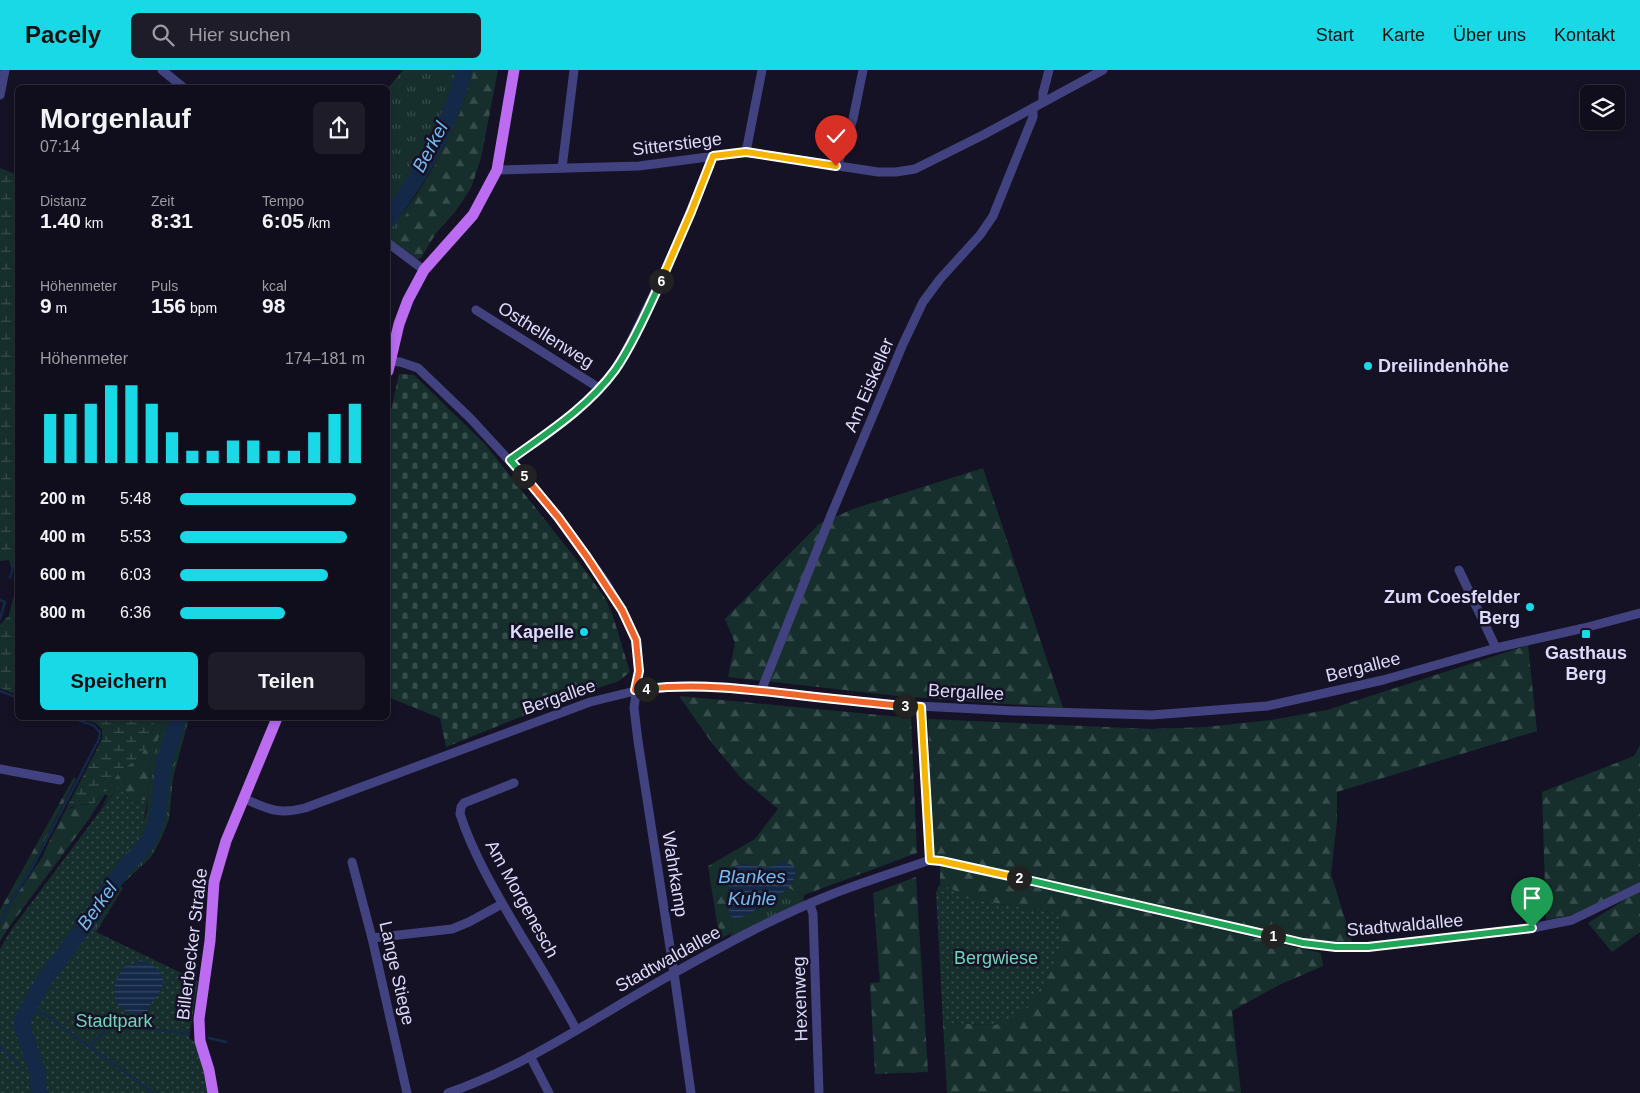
<!DOCTYPE html>
<html lang="de">
<meta charset="utf-8">
<style>
:root{--surface:#100e1c;--page:#1e1c29;--text:#f1f3f6;--muted:#9c9ca3;--line:#302e3b;--accent:#1ad9e7}
body{margin:0;font-family:Helvetica,sans-serif;background:var(--page);color:var(--text);height:100vh;display:flex;flex-direction:column;font-size:19px;white-space:nowrap}
*{box-sizing:border-box;margin:0}
p{font-size:16px;color:var(--muted)}
.icon{flex:none;width:28px;height:28px;fill:none;stroke:currentColor;stroke-width:2;stroke-linecap:round;stroke-linejoin:round}
.map{position:relative;flex:1;overflow:hidden}
.drawer{position:absolute;left:15px;top:15px;width:375px;height:635px;display:flex;flex-direction:column;background:var(--surface);border-radius:8px;box-shadow:0 2px 8px #0003,0 0 0 1px var(--line)}
.drawer>*{flex:none}
.fabs{position:absolute;left:1580px;top:15px;display:grid;gap:10px}
.fabs a{display:grid;place-items:center;width:45px;height:45px;border-radius:8px;background:var(--surface);box-shadow:0 2px 8px #0003,0 0 0 1px var(--line);font-size:25px}
.pin{position:absolute;display:grid;place-items:center;width:42px;height:42px;color:#fff;margin:-51px -21px;border-radius:50% 50% 50% 0;rotate:-45deg;box-shadow:0 0 5px #0007}
.pin .icon{rotate:45deg}
.km{position:absolute;width:25px;height:25px;margin:-12px;border-radius:50%;background:#222;color:#fff;font-size:14px;line-height:25px;text-align:center}
.round{display:grid;place-items:center;flex:none;width:52px;height:52px;border-radius:8px;background:var(--page)}
.head{display:flex;align-items:center;justify-content:space-between;height:85px;padding:0 25px}
h1{font-size:28px;font-weight:700;line-height:38px}
.metrics{display:grid;grid-template-columns:repeat(3,1fr);gap:8px;height:85px;padding:5px 25px}
.metrics div{display:grid;align-content:center}
.metrics b{font-size:21px;font-weight:700}
.metrics small{font-size:14px;font-weight:400}
.metrics p{font-size:14px}
.chart{height:140px;padding:10px 25px}
.chart p{display:flex;justify-content:space-between}
.chart svg{width:100%;height:90px;margin-top:5px;stroke:var(--accent);stroke-width:6}
.cta{display:flex;gap:10px;margin-top:auto;padding:10px 25px}
.cta a{flex:1;height:58px;border-radius:8px;background:var(--accent);color:#111;font-size:20px;font-weight:700;line-height:58px;text-align:center}
.cta a+a{background:var(--page);color:var(--text)}
ul{padding:0 25px;list-style:none;font-size:16px}
li{display:grid;grid-template-columns:80px 60px 1fr;align-items:center;height:38px}
li i{height:12px;border-radius:6px;background:var(--accent)}
header{display:flex;align-items:center;gap:30px;box-sizing:border-box;height:70px;padding:0 25px;background:var(--accent);color:#111}
header strong{font-size:24px}
nav{display:flex;gap:28px;margin-inline-start:auto;font-size:18px}
.search{width:350px;height:45px;background:var(--page);display:flex;align-items:center;gap:12px;box-sizing:border-box;padding:0 18px;border-radius:8px;color:var(--muted);font-size:19px}
.map>svg:first-child{display:block}
.grass{fill:url(#grass-tufts)}
.forest{fill:url(#forest-firs)}
.wetland{fill:url(#wetland-marsh)}
.cemetery{fill:url(#cemetery-stones)}
.park{fill:url(#park-dots)}
.water{fill:url(#water-rules)}
.lines{fill:none;stroke-linecap:round;stroke-linejoin:round}
.stream{stroke:#142948;stroke-width:2.5}
.river{stroke:#142948;stroke-width:16}
.minor{stroke:#424280;stroke-width:9}
.major{stroke:#bb6cf0;stroke-width:11}
.split-1-casing{stroke:#fff;stroke-width:10}
.split-2-casing{stroke:#fff;stroke-width:10}
.split-3-casing{stroke:#fff;stroke-width:10}
.split-4-casing{stroke:#fff;stroke-width:10}
.split-5-casing{stroke:#fff;stroke-width:10}
.split-6-casing{stroke:#fff;stroke-width:10}
.split-7-casing{stroke:#fff;stroke-width:10}
.split-1{stroke:#22a559;stroke-width:6}
.split-2{stroke:#22a559;stroke-width:6}
.split-3{stroke:#f5b400;stroke-width:6}
.split-4{stroke:#f0652b;stroke-width:6}
.split-5{stroke:#f0652b;stroke-width:6}
.split-6{stroke:#22a559;stroke-width:6}
.split-7{stroke:#f5b400;stroke-width:6}
.poi-dot{fill:#1ad9e7;stroke:#151225;stroke-width:2}
.labels{text-anchor:middle;dominant-baseline:central;stroke-width:5;stroke-linejoin:round;paint-order:stroke}
.street-label{font-size:18px;fill:#dddafb;stroke:#151225}
.poi-label{font-size:18px;font-weight:bold;fill:#dddafb;stroke:#151225;text-anchor:end}
.park-label{font-size:18px;fill:#6dd5b8;stroke:#151225}
.water-label{font-size:19px;font-style:italic;fill:#73baf1;stroke:#151225}
</style>
<header>
<strong>Pacely</strong>
<div class="search"><svg class="icon" aria-label="search" viewBox="0 0 24 24"><circle cx="10" cy="10" r="6"/><path d="M15 15l6 6"/></svg>Hier suchen</div>
<nav><a>Start</a><a>Karte</a><a>Über uns</a><a>Kontakt</a></nav>
</header>
<div class="map">
<svg width="1640" height="1023" viewBox="0 0 1640 1023">
<defs>
<pattern id="grass-tufts" width="24" height="20" patternUnits="userSpaceOnUse" patternTransform="scale(1.25)"><rect width="24" height="20" fill="#162f2d"/><path d="M3 7l-1-3M5 7V3M7 7l1-3M15 17l-1-3M17 17v-4M19 17l1-3" fill="none" stroke="#374d4c"/></pattern>
<pattern id="forest-firs" width="22" height="20" patternUnits="userSpaceOnUse" patternTransform="scale(1.25)"><rect width="22" height="20" fill="#162f2d"/><path d="M5 1l3.5 6h-7zM16 11l3.5 6h-7z" fill="#374d4c"/></pattern>
<pattern id="wetland-marsh" width="20" height="14" patternUnits="userSpaceOnUse" patternTransform="scale(1.25)"><rect width="20" height="14" fill="#162f2d"/><path d="M1 5h8M5 5V1M11 12h8M15 12V8" fill="none" stroke="#374d4c"/></pattern>
<pattern id="cemetery-stones" width="16" height="16" patternUnits="userSpaceOnUse" patternTransform="scale(1.25)"><rect width="16" height="16" fill="#162f2d"/><path d="M2 7V4a2 2 0 0 1 4 0v3zM10 15v-3a2 2 0 0 1 4 0v3z" fill="#374d4c"/></pattern>
<pattern id="park-dots" width="8" height="8" patternUnits="userSpaceOnUse" patternTransform="scale(1.25)"><rect width="8" height="8" fill="#162f2d"/><path d="M2 2h.1M6 6h.1" fill="none" stroke="#374d4c" stroke-width="1.8" stroke-linecap="round"/></pattern>
<pattern id="water-rules" width="6" height="5" patternUnits="userSpaceOnUse" patternTransform="scale(1.25)"><rect width="6" height="5" fill="#142948"/><path d="M0 2.5h6" fill="none" stroke="#364763"/></pattern>
</defs>
<rect width="100%" height="100%" fill="#151225"/>
<g class="grass">
<path d="M403,0H458L432,71L416,97L410,110L388,141V18Z"/>
<path d="M472,0H474L460,43L439,89L391,170L388,167V161C396,151 405,141 412,131C440,91 457,46 472,0Z"/>
<path d="M165,648H172L158,694L153,744L148,762L139,777L125,788L112,803L95,834L49,895L60,876L92,832L108,803L133,774L147,742L151,690Z"/>
<path d="M186,648H189L173,708L169,749L161,769L151,787L120,816L123,818L96,862L90,859L125,807L148,785L158,765L164,746L170,695L182,662Z"/>
<path d="M788,818L804,825L803,833L730,870L733,850C752,844 773,832 788,818Z"/>
</g>
<g class="forest">
<path d="M474,0H498L481,88L471,118L455,142L436,163L421,188L417,189L391,170L439,89L460,43Z"/>
<path d="M983,398L1063,638L898,626L728,607L735,573L725,549L819,454L853,439Z"/>
<path d="M1528,575L1537,661L1337,722V751L1331,804L1353,875L1304,871L932,785L928,649L1151,659L1206,657L1271,650L1327,640Z"/>
<path d="M679,626L911,648L917,783L804,825L788,818L796,806L785,792C779,794 772,797 766,797C750,797 737,788 727,805L729,814L726,834L733,850L731,863L722,868L717,853L708,796L755,769L778,739L741,708L712,673Z"/>
<path d="M156,648H165L151,690L148,729L133,733L118,717L101,738L108,726L105,724L89,749L9,857L0,871V855L15,827L43,786L45,780L62,747L68,740L77,735L91,734L96,732L103,721L123,699L140,687L149,671Z"/>
<path d="M1640,675V814L1581,843L1546,850L1542,722L1634,686Z"/>
<path d="M74,707L76,709L31,797L13,825L0,850V840Z"/>
<path d="M940,794L1321,883L1323,896L1279,915L1232,941L1241,1023H947L943,953L995,955L1059,853V844C1033,838 1006,836 981,830C967,827 954,820 940,814Z"/>
<path d="M916,807L928,1002L875,1004L870,913L880,912L873,823Z"/>
<path d="M1640,820V862L1612,882L1588,853Z"/>
</g>
<g class="wetland">
<path d="M0,98L18,105V494L14,498L11,497L9,490L0,491Z"/>
<path d="M17,524V625L0,618V555L9,545L13,528Z"/>
<path d="M79,648H156L149,671L140,687L123,699L103,721L96,732L91,734H82L71,737L62,747L102,669V659L95,653Z"/>
</g>
<path class="cemetery" d="M399,304L414,305L485,374L591,508L606,530L613,546L630,602L619,611L563,630L446,677L440,648L388,627V354Z"/>
<g class="park">
<path d="M118,717L133,733L148,729L141,762L133,774L108,803L92,832L60,876L36,915L47,918L50,912L90,859L198,911L189,968L196,973L206,1006L208,1023H0V879L11,860Z"/>
<path d="M940,814C954,820 967,827 981,830C1006,836 1033,838 1059,844L1061,871L1053,898L1028,938L996,955L943,953L936,822Z"/>
</g>
<g class="water">
<path d="M785,792L794,796L796,806L788,818L776,829L763,835L748,845L733,850L726,834L729,814L727,805C737,788 750,797 766,797C772,797 779,794 785,792Z"/>
<path d="M140,890C154,895 169,903 161,919C159,924 155,928 152,932C149,936 149,942 143,944C139,945 133,944 128,942C108,934 113,911 124,897L138,893Z"/>
</g>
<g class="lines">
<g class="stream">
<path d="M10,508L13,497L18,493"/>
<path d="M0,530L5,532L0,549"/>
<path d="M0,621L18,628"/>
<path d="M0,852L14,826L32,798L99,669L100,662L93,655L71,648"/>
<path d="M30,934L154,1023"/>
<path d="M209,968L226,972"/>
<path d="M90,976L112,954L121,951L143,958L189,964"/>
<path d="M0,977L19,995"/>
</g>
<g class="river">
<path d="M388,150C421,105 451,55 464,0"/>
<path d="M39,1023L38,1004L22,956L23,948L45,909L90,849L111,816L125,797L139,783L150,768L158,746L164,692L179,648"/>
</g>
<g class="minor">
<path d="M162,0L184,18"/>
<path d="M0,25L5,0"/>
<path d="M1043,32V23L1049,0"/>
<path d="M746,82L762,0"/>
<path d="M837,96L853,49L863,0"/>
<path d="M562,98L574,0"/>
<path d="M497,100L639,96L746,82L878,102H896L915,99L983,65L1103,0"/>
<path d="M388,173L424,200"/>
<path d="M476,240L599,318"/>
<path d="M389,291L400,292L418,298L471,349L528,411L558,447L606,513L622,540L636,570L639,601L634,638L638,671L674,903L691,1023"/>
<path d="M510,390C541,368 573,347 599,319C620,296 633,268 646,240C671,190 692,138 713,86"/>
<path d="M1459,500L1496,578"/>
<path d="M761,621L831,445L903,274L923,232L940,209L980,165L993,146L1033,47V38"/>
<path d="M921,637L930,790"/>
<path d="M0,699L60,710"/>
<path d="M514,713L464,733L461,737L460,744C474,787 499,828 522,867C541,897 559,928 576,959"/>
<path d="M243,728C267,739 278,745 305,738L590,632L635,621L681,616H701L727,617L881,634L1014,641L1152,645L1267,636L1383,610L1496,578L1584,558L1640,543"/>
<path d="M352,792L372,868L407,1023"/>
<path d="M810,834L813,844L819,1023"/>
<path d="M372,868L452,859L469,852L502,834"/>
<path d="M530,986L549,1023"/>
<path d="M448,1023C529,995 600,944 674,903C724,875 777,846 830,825C863,812 896,802 930,790L941,791L1303,873L1336,877H1368L1532,858L1572,850L1640,817"/>
</g>
<g class="major">
<path d="M388,301L399,254L408,230L424,200L473,145L497,100L514,0"/>
<path d="M213,1023L209,1000L200,971L199,949L210,871L214,812L226,771L277,648"/>
</g>
</g>
<g class="lines">
<defs>
<path id="split-1" d="M1273,866L1303,873L1336,877H1368L1532,858"/>
<path id="split-2" d="M1019,808L1273,866"/>
<path id="split-3" d="M905,636L921,637L930,790L941,791L1019,808"/>
<path id="split-4" d="M646,619C697,613 747,619 798,625C834,629 870,633 905,636"/>
<path id="split-5" d="M524,406L558,447L587,487L622,540L636,570L639,601L635,620L646,619"/>
<path id="split-6" d="M524,406L510,390C547,363 587,338 615,300C632,276 649,238 661,211"/>
<path id="split-7" d="M661,211L691,142L713,86L746,82L836,96"/>
</defs>
<use href="#split-1" class="split-1-casing"/>
<use href="#split-2" class="split-2-casing"/>
<use href="#split-3" class="split-3-casing"/>
<use href="#split-4" class="split-4-casing"/>
<use href="#split-5" class="split-5-casing"/>
<use href="#split-6" class="split-6-casing"/>
<use href="#split-7" class="split-7-casing"/>
<use href="#split-1" class="split-1"/>
<use href="#split-2" class="split-2"/>
<use href="#split-3" class="split-3"/>
<use href="#split-4" class="split-4"/>
<use href="#split-5" class="split-5"/>
<use href="#split-6" class="split-6"/>
<use href="#split-7" class="split-7"/>
</g>
<g class="poi-dot">
<circle cx="1368" cy="296" r="5"/>
<circle cx="1530" cy="537" r="5"/>
<circle cx="584" cy="562" r="5"/>
<rect x="1581" y="559" width="10" height="10" rx="2.5"/>
</g>
<g class="labels">
<g class="street-label">
<text transform="translate(677 74) rotate(-7)">Sitterstiege</text>
<text transform="translate(546 265) rotate(32)">Osthellenweg</text>
<text transform="translate(869 315) rotate(-67)">Am Eiskeller</text>
<text transform="translate(1363 597) rotate(-14)">Bergallee</text>
<text transform="translate(966 622) rotate(3)">Bergallee</text>
<text transform="translate(559 627) rotate(-19)">Bergallee</text>
<text transform="translate(675 804) rotate(81)">Wahrkamp</text>
<text transform="translate(522 829) rotate(61)">Am Morgenesch</text>
<text transform="translate(1405 855) rotate(-5)">Stadtwaldallee</text>
<text transform="translate(192 874) rotate(-83)">Billerbecker Straße</text>
<text transform="translate(668 889) rotate(-29)">Stadtwaldallee</text>
<text transform="translate(397 903) rotate(77)">Lange Stiege</text>
<text transform="translate(800 929) rotate(-92)">Hexenweg</text>
</g>
<g class="poi-label">
<text x="1378" y="296" text-anchor="start">Dreilindenhöhe</text>
<text x="1520" y="527">Zum Coesfelder<tspan x="1520" dy="21">Berg</tspan></text>
<text x="574" y="562">Kapelle</text>
<text x="1586" y="583" text-anchor="middle">Gasthaus<tspan x="1586" dy="21">Berg</tspan></text>
</g>
<g class="park-label">
<text x="996" y="888">Bergwiese</text>
<text x="114" y="951">Stadtpark</text>
</g>
<g class="water-label">
<text transform="translate(430 77) rotate(-62)">Berkel</text>
<text x="752" y="806">Blankes<tspan x="752" dy="22">Kuhle</tspan></text>
<text transform="translate(97 836) rotate(-54)">Berkel</text>
</g>
</g>
</svg>
<div class="fabs">
<a><svg class="icon" aria-label="layers" viewBox="0 0 24 24"><path d="M12 4l9 5-9 5-9-5zM3 14l9 5 9-5"/></svg></a>
</div>
<div class="pin" style="left:1532px;top:858px;background:#1e9e55"><svg class="icon" aria-label="arrive" viewBox="0 0 24 24"><path d="M6 21V4h12l-3 4 3 4H6"/></svg></div>
<div class="pin" style="left:836px;top:96px;background:#d93025"><svg class="icon" aria-label="check" viewBox="0 0 24 24"><path d="M5 12l5 5 9-10"/></svg></div>
<b class="km" style="left:1273px;top:866px">1</b>
<b class="km" style="left:1019px;top:808px">2</b>
<b class="km" style="left:905px;top:636px">3</b>
<b class="km" style="left:646px;top:619px">4</b>
<b class="km" style="left:524px;top:406px">5</b>
<b class="km" style="left:661px;top:211px">6</b>
<section class="drawer">
<div class="head"><div><h1>Morgenlauf</h1><p>07:14</p></div><a class="round"><svg class="icon" aria-label="share" viewBox="0 0 24 24"><path d="M12 15V3M7 8l5-5 5 5M5 13v7h14v-7"/></svg></a></div>
<div class="metrics">
<div><p>Distanz</p><b>1.40<small> km</small></b></div>
<div><p>Zeit</p><b>8:31</b></div>
<div><p>Tempo</p><b>6:05<small> /km</small></b></div>
</div>
<div class="metrics">
<div><p>Höhenmeter</p><b>9<small> m</small></b></div>
<div><p>Puls</p><b>156<small> bpm</small></b></div>
<div><p>kcal</p><b>98</b></div>
</div>
<div class="chart"><p><span>Höhenmeter</span>174–181 m</p>
<svg viewBox="0 0 160 44" preserveAspectRatio="none"><path d="M5 44V20M15 44V20M25 44V15M35 44V6M45 44V6M55 44V15M65 44V29M75 44V38M85 44V38M95 44V33M105 44V33M115 44V38M125 44V38M135 44V29M145 44V20M155 44V15"/></svg>
</div>
<ul>
<li><b>200 m</b>5:48<i style="width:95%"></i></li>
<li><b>400 m</b>5:53<i style="width:90%"></i></li>
<li><b>600 m</b>6:03<i style="width:80%"></i></li>
<li><b>800 m</b>6:36<i style="width:57%"></i></li>
</ul>
<div class="cta"><a>Speichern</a><a>Teilen</a></div>
</section>
</div>
